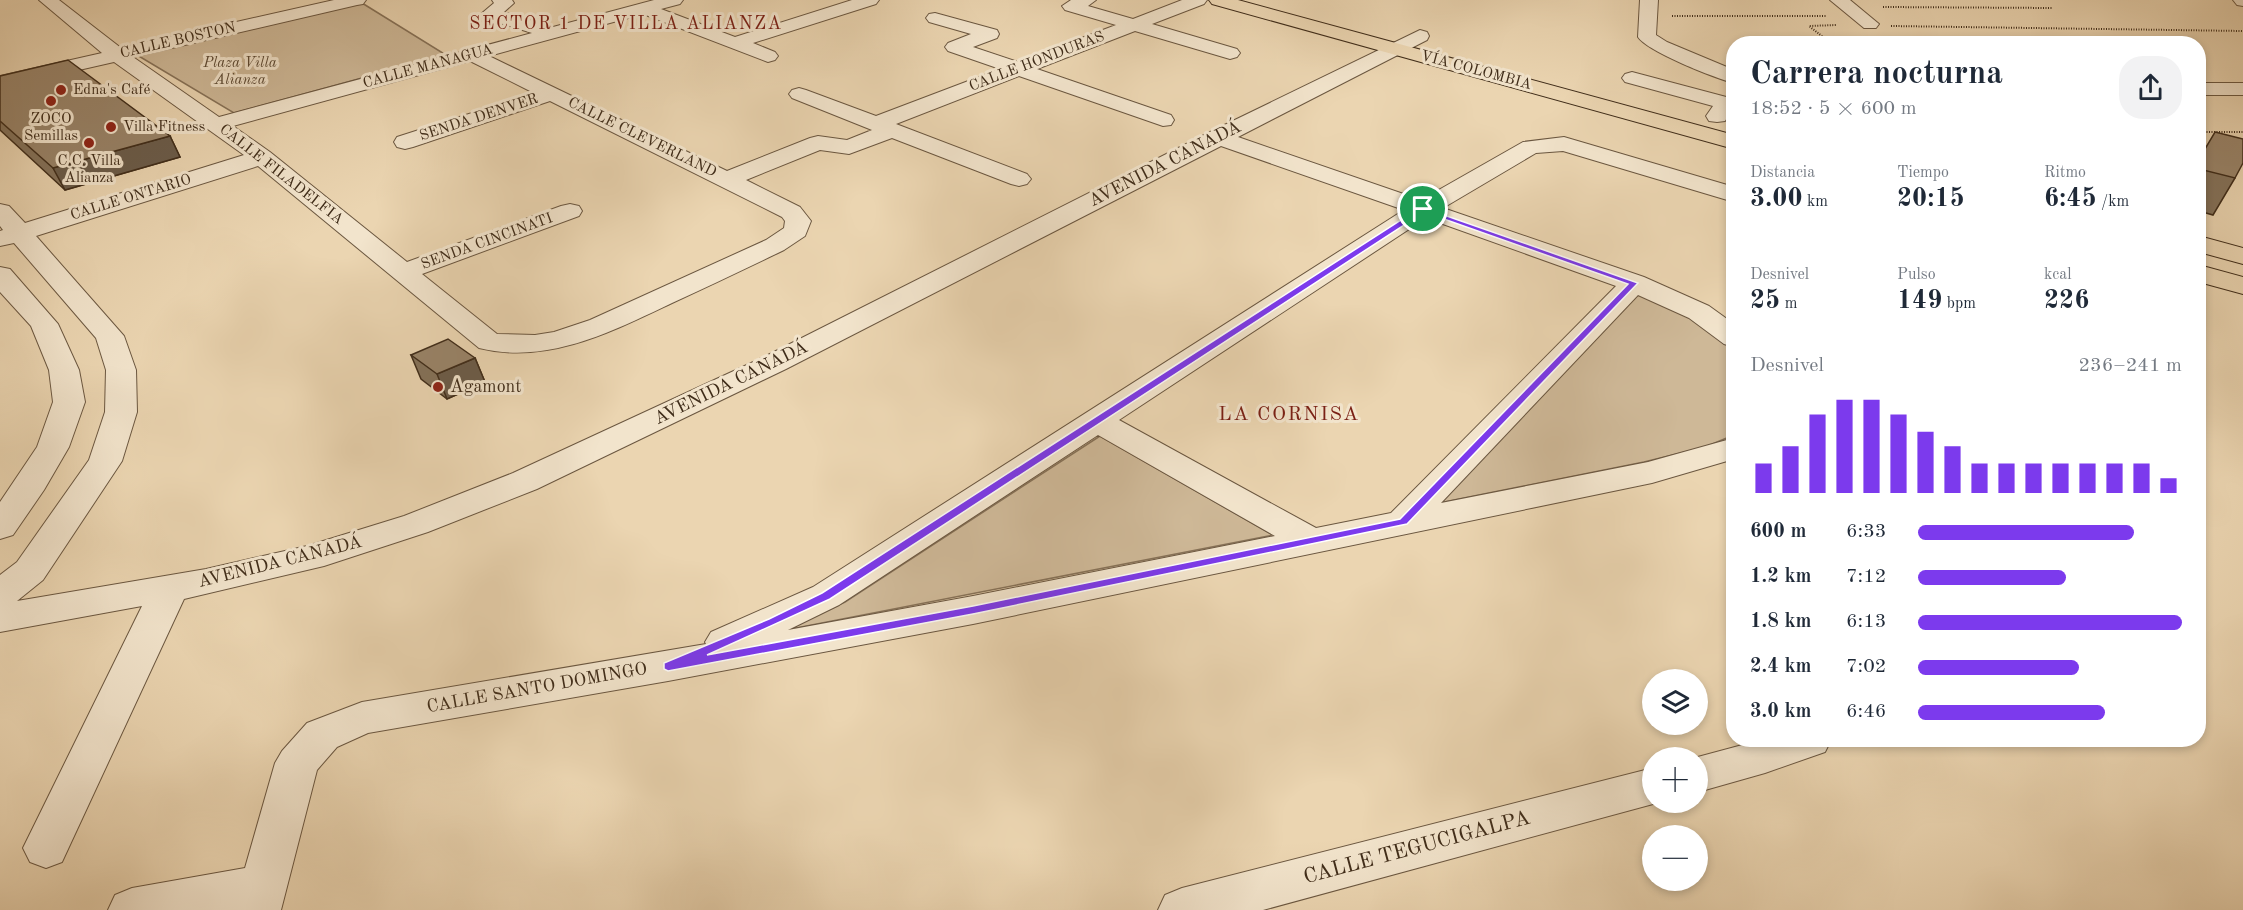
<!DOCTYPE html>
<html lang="es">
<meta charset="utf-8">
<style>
:root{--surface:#fff;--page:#f2f2f3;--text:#1f2937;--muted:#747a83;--accent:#7c3aed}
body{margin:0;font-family:"Old Standard TT",serif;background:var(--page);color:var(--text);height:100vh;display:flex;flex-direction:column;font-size:22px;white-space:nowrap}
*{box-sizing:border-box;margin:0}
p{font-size:20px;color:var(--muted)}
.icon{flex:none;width:33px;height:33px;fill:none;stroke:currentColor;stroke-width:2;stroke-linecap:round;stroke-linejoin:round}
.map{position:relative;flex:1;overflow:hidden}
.drawer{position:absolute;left:1726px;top:36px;width:480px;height:711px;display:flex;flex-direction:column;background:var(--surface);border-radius:24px;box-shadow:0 3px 9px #0003}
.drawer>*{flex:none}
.fabs{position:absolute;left:1642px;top:669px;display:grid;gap:12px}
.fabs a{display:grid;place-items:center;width:66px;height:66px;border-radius:50%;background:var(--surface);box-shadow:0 3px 9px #0003;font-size:30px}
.pin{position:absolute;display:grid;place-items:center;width:51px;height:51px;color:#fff;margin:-26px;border:3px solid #fff;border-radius:50%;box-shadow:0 2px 6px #0007}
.round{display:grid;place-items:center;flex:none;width:63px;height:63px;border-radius:24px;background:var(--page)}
.head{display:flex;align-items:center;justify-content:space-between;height:102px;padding:0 24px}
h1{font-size:33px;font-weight:700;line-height:45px}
.figures{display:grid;grid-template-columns:repeat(3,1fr);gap:9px;height:102px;padding:6px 24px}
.figures div{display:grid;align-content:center}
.figures b{font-size:26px;font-weight:700}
.figures small{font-size:16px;font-weight:400}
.figures p{font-size:16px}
.chart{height:168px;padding:12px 24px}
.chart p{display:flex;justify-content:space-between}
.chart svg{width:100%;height:108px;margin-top:6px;stroke:var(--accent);stroke-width:6}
ul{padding:0 24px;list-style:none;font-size:20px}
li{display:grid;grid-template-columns:96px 72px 1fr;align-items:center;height:45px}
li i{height:15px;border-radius:8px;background:var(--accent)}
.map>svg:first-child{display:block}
.green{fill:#ceb897;stroke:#877258;stroke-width:1.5}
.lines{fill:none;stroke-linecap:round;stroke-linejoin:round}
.minor-casing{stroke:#6b5740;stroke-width:2}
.major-casing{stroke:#402d1a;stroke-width:2}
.path{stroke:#402d1a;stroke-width:2;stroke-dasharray:1 1.5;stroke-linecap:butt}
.minor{fill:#f2e4cc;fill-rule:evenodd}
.major{fill:#ebd5b1;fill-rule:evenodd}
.wall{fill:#84725a;stroke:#402d1a;stroke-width:1.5}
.shaded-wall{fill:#6b5c4a;stroke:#402d1a;stroke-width:1.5}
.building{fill:#998469;stroke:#402d1a;stroke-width:1.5}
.route{fill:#7c3aed;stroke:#fff;stroke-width:1.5;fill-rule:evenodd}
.poi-dot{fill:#8f2418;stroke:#f2e4cc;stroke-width:2}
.labels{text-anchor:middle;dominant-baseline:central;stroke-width:6;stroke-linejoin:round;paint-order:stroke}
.far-street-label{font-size:15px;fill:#402d1a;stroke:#f2e4cc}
.far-park-label{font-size:15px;font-style:italic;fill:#5c4933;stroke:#f2e4cc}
.far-poi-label{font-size:15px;fill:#402d1a;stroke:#f2e4cc;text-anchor:start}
.far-quarter-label{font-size:18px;letter-spacing:1.5px;fill:#7a1f14;stroke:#f2e4cc}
.street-label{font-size:18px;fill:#402d1a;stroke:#f2e4cc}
.poi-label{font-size:18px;fill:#402d1a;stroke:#f2e4cc;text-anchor:start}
.neighbourhood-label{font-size:20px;letter-spacing:1.5px;fill:#7a1f14;stroke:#f2e4cc}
.near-street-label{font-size:21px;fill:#402d1a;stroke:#f2e4cc}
</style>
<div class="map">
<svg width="2243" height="910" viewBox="0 0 2243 910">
<rect width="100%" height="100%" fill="#ebd5b1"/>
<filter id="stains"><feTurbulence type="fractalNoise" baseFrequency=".00333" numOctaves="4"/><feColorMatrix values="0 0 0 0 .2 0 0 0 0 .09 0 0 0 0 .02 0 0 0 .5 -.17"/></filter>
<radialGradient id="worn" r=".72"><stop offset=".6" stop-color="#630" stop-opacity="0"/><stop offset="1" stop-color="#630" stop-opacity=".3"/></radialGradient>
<g class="green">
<path d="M362,3L446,55L234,113L137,55Z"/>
<path d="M1637,290L1695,316L1734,348V435L1705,447L1644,462L1434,504Z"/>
<path d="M1100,436L1273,535L786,630L845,602Z"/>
</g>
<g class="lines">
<defs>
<g id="minor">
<path d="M39,0H59L121,48L334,0H366L363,4L357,5L133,57L219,117L532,33L484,18L481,14L494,3L492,0H512L514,3L504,12L553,27L654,0H683L680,4L661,9L735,37L852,0H879L876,4L753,43L775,52L778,56L775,60L768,62L643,14L489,56L727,171L810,138L818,136L847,140L872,130L792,98L789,94L792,90L799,88L806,90L876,116L1000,69L948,51L945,47L948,43L971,34L929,22L926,18L929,14L935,13L997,30L999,34L997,38L973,47L1018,62L1116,25L1065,10L1062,6L1071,0H1096L1088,6L1133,19L1182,0H1207L1204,4L1152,24L1237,49L1240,53L1237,57L1230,59L1135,31L1037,69L1171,115L1174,120L1171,125L1163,126L1019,76L896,124L1027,174L1031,179L1027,184L1019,186L1011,184L892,138L849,154L820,150L746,180L800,207L811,221L805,236L784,250C747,268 709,286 672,303C611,332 547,365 479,348L258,166L36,236L124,336L136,370L137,412L122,461L43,580L17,601L206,569L307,546L404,516L513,473L764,357L1210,132L1420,30L1427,32L1429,36L1427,40L1238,137L1421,200L1523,142L1564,137L1734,187V202L1563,151L1536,153L1443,208L1644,277L1709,306L1734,324V347L1724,344L1689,318L1638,295L1441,503L1648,462L1734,438V459L1652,483L973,624L668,681L368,733L337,747L317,770L281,910H108L115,895L132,888L245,868L275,763L282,751L307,723L362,702L706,644L705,642L711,632L813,587L1404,210L1221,146L786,369L537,489L428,532L324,566L184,599L62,862L46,868L30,862L23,848L142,606L0,632V575L17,562L89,460L105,412L106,370L96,338L14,243L0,246V231L3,230L0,226V204L9,206L25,223L244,155L114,62L0,88V76L102,53ZM470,61L534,93L397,137L394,142L397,147L405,149L413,147L550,101L782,217L785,221L784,228L766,240L590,320L554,332L535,335L497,334L422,274L579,216L582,211L579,206L570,204L561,206L407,262L270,152L233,126ZM1426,218L1616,286L1391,513L1316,528L1119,420ZM1098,435L1275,536L973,596L788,630L839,605Z"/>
<path d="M1640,0H1658L1656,35L1667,42L1734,70V83C1715,78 1648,52 1638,37Z"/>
<path d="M1830,0H1850L1879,24L1876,28H1864Z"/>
<path d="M2233,0H2243V6L2237,5Z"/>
<path d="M1632,72L1730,98L1734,106L1725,121L1717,122L1709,121L1706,116L1713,106L1625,82L1622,78L1625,74Z"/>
<rect x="2199" y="83" width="44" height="12"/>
<path d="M0,267L10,269L58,324L79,370L85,402L69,447L44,490L13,535L0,539V502L37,447L53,402L49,370L31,326L0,292Z"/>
<path d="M1761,740H1831L1825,752L1765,773L1698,792V758H1694Z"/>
<path d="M1653,768V802H1658L1653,804L1263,910H1158L1165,895L1182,888Z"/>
</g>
<g id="major">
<path d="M1209,0H1238L1734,135V149L1212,4Z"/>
<path d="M2199,236L2243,248V264L2199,252Z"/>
<path d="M2199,265L2243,277V294L2199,282Z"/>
</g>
</defs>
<use href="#minor" class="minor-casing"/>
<use href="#major" class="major-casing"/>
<g class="path">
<path d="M1883,7L2053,8"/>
<path d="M1672,16H1826"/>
<path d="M1891,26L2243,31"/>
<path d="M1832,44L1809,26L1836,25"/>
<path d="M2199,132H2243"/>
</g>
<use href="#minor" class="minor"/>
<use href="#major" class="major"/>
</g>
<g class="wall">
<path d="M0,76L170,136L180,157L65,190L0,130Z"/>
<path d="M2199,159L2235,178L2213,215L2199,211Z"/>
<path d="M411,355L475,358L485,382L447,399L421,379Z"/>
</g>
<g class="shaded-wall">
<path d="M170,136L180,157L65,190L53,168Z"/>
<path d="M475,358L485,382L447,399L437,374Z"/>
</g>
<g class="building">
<path d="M68,60L170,136L53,168L0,121V76Z"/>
<path d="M2215,132L2243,139V163L2235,178L2199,169V159Z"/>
<path d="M448,339L475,358L437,374L411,355Z"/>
</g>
<path class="route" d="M1421,207L1638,283L1407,524L973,614L668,671L664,669V663L769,619L822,593ZM1424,212L1628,284L1400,519L973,606L707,655L830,599Z"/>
<g class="poi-dot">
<circle cx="61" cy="90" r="6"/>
<circle cx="51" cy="101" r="6"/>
<circle cx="111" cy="127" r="6"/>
<circle cx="89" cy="143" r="6"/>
<circle cx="438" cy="387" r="6"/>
</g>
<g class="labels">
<g class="far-street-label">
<text transform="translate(178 41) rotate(-13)">CALLE BOSTON</text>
<text transform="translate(1037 62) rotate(-21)">CALLE HONDURAS</text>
<text transform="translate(428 67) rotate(-15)">CALLE MANAGUA</text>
<text transform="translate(1476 71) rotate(15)">VÍA COLOMBIA</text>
<text transform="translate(479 118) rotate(-18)">SENDA DENVER</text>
<text transform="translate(642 138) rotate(26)">CALLE CLEVERLAND</text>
<text transform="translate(281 175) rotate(38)">CALLE FILADELFIA</text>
<text transform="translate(131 198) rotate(-17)">CALLE ONTARIO</text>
<text transform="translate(487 242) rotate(-20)">SENDA CINCINATI</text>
</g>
<g class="far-park-label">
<text x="240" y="63">Plaza Villa<tspan x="240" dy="17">Alianza</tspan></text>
</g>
<g class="far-poi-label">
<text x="73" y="90">Edna's Café</text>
<text x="51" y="119" text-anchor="middle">ZOCO<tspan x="51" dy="17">Semillas</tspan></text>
<text x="123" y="127">Villa Fitness</text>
<text x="89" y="161" text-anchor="middle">C.C. Villa<tspan x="89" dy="17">Alianza</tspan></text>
</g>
<g class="far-quarter-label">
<text x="626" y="24">SECTOR 1 DE VILLA ALIANZA</text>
</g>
<g class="street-label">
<text transform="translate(1165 164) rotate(-27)">AVENIDA CANADÁ</text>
<text transform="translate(731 383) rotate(-26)">AVENIDA CANADÁ</text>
<text transform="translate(280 562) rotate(-14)">AVENIDA CANADÁ</text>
<text transform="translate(537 688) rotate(-10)">CALLE SANTO DOMINGO</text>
</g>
<g class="poi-label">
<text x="450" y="387">Agamont</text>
</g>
<g class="neighbourhood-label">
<text x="1289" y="415">LA CORNISA</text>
</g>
<g class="near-street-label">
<text transform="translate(1417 848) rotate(-15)">CALLE TEGUCIGALPA</text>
</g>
</g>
<rect width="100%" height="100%" filter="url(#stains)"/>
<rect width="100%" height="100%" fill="url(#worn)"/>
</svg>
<div class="fabs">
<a><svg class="icon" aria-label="layers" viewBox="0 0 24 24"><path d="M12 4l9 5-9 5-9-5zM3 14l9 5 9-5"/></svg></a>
<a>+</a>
<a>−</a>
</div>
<div class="pin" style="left:1423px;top:209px;background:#1e9e55"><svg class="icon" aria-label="arrive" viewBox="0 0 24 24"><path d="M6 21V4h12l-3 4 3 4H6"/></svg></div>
<section class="drawer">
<div class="head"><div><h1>Carrera nocturna</h1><p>18:52 · 5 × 600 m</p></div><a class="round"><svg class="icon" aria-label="share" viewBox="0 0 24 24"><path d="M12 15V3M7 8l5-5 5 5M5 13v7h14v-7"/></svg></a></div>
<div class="figures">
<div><p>Distancia</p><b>3.00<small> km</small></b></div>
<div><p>Tiempo</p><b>20:15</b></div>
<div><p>Ritmo</p><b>6:45<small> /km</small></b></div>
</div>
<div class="figures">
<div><p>Desnivel</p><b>25<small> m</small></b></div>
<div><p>Pulso</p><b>149<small> bpm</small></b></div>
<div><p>kcal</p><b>226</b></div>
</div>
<div class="chart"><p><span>Desnivel</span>236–241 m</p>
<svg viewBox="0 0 160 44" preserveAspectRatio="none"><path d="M5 44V32M15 44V25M25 44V12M35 44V6M45 44V6M55 44V12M65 44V19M75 44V25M85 44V32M95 44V32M105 44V32M115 44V32M125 44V32M135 44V32M145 44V32M155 44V38"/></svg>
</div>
<ul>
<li><b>600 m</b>6:33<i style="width:82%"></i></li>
<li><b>1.2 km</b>7:12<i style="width:56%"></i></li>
<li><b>1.8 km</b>6:13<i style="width:100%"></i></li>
<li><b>2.4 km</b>7:02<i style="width:61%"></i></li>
<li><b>3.0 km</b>6:46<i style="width:71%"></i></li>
</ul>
</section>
</div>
